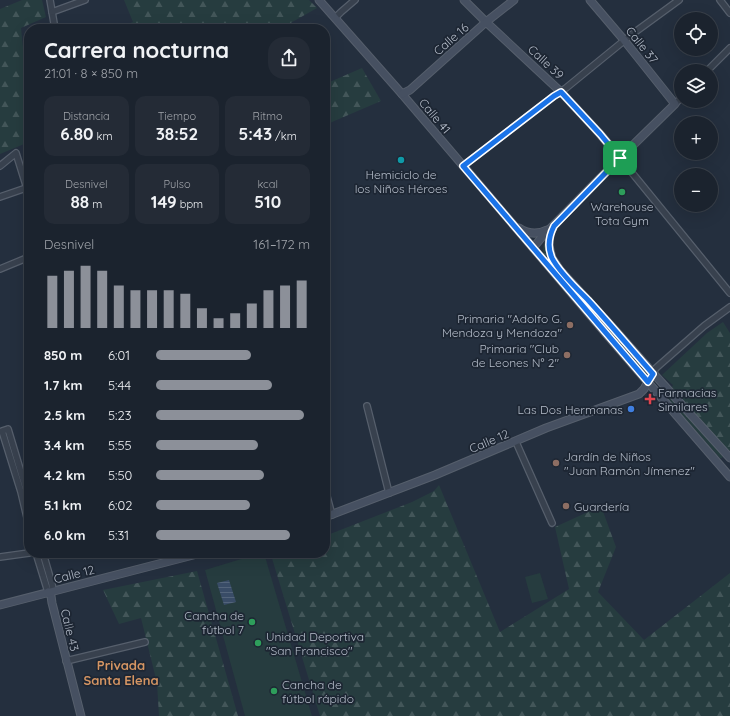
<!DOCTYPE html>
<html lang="es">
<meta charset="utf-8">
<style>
:root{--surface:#1b232e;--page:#242b36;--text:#f1f3f6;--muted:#a0a4aa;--line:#39404a;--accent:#8c9099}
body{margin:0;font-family:Quicksand,sans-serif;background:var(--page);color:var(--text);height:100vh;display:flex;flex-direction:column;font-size:15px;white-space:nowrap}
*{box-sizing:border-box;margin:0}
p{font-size:13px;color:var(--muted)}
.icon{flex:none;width:22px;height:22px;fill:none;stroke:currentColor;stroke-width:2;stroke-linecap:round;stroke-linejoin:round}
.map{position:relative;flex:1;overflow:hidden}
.panel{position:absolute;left:24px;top:24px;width:306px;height:534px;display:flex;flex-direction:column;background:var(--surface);border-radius:16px;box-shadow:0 4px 16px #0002,0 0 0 1px var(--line)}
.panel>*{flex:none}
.buttons{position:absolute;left:674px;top:12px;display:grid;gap:8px}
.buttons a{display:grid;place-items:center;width:44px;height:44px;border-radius:50%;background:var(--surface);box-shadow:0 4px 16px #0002,0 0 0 1px var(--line);font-size:20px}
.pin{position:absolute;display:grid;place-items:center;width:34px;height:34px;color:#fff;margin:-17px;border-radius:8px;box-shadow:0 2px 6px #0006}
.round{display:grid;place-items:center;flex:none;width:42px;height:42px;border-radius:16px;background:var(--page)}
.summary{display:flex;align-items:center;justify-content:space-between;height:68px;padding:0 20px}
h1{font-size:22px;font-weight:800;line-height:30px}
.stats{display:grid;grid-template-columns:repeat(3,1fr);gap:6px;height:68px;padding:4px 20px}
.stats div{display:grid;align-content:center;border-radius:10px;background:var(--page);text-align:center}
.stats b{font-size:17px;font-weight:800}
.stats small{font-size:11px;font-weight:400}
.stats p{font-size:11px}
.chart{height:112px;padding:8px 20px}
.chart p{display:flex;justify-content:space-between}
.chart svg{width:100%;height:72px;margin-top:4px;stroke:var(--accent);stroke-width:6}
ul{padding:0 20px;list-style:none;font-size:13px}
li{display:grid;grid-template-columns:64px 48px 1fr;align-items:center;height:30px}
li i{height:10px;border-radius:5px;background:var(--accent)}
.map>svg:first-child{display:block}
.grass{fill:url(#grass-tufts)}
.forest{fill:url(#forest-firs)}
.park{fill:#263c3f}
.water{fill:url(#water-rules)}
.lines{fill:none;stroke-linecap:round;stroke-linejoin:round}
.street-casing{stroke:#565f6c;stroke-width:8}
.secondary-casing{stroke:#565f6c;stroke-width:9}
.street{stroke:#38414e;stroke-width:5.5}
.secondary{stroke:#465061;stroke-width:7}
.route-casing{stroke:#fff;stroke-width:8}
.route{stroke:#1a73e8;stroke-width:5}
.culture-dot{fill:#0f9aa8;stroke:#1d2633;stroke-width:1.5}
.leisure-dot{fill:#2e9e5b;stroke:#1d2633;stroke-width:1.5}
.education-dot{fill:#8d6e63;stroke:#1d2633;stroke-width:1.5}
.health-dot{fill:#e0444e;stroke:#1d2633;stroke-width:1.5}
.shop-dot{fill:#3f7fe0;stroke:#1d2633;stroke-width:1.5}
.labels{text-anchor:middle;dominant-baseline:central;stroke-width:3.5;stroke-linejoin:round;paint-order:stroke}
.street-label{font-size:12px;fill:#b4bcc9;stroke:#1d2633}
.poi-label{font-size:12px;fill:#b4bcc9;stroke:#1d2633;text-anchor:start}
.neighbourhood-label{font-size:13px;font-weight:bold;fill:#d59563;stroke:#1d2633}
</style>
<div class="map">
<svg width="730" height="716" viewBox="0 0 730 716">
<defs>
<pattern id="grass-tufts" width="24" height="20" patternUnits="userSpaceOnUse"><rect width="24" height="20" fill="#263c3f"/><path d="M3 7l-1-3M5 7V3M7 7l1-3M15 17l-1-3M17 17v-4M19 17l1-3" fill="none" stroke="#435659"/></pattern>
<pattern id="forest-firs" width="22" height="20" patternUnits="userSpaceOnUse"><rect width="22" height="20" fill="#263c3f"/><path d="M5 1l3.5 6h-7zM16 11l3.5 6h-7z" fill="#435659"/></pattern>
<pattern id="water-rules" width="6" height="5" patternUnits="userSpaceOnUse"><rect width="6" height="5" fill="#394c67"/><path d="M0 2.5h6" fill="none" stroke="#53647b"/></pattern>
</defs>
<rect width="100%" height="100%" fill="#242f3e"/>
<g class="grass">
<path d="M544,244H546V246L609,327L607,330L549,264C545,257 541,252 544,244Z"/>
<path d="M613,333L649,374L647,377L611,335Z"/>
<path d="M661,387L723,455L722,458H720L660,390V388Z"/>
</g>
<g class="forest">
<path d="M22,0H42L46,17L21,28L24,58L29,57V142L0,154V9Z"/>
<path d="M124,0H309L317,8L280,29H114L133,22Z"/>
<path d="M362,68L381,101L325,125V84Z"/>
<path d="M723,322L730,333V450L728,451L671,389L673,385L662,375L707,333Z"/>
<path d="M439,485L500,632L569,589L555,527L601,506L616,547L598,592L644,640L730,573V716H320L271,555V553H325V536L412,502L434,491Z"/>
<path d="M197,571L238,716H159L157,683L141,618L119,624L103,590Z"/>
</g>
<g class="park">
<path d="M261,553H264L312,716H245L205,570Z"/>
<path d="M540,573L548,599L532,603L525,577Z"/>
</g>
<path class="water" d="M229,580L236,602L224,605L217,583Z"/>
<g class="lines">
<defs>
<g id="street">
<path d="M50,0L55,29"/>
<path d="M720,0L730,13"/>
<path d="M52,12L85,0"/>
<path d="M335,18L341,12L355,0"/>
<path d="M707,71L730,48"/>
<path d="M675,104L681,98"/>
<path d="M620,158L730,293"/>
<path d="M0,166L16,153L29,195"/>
<path d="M463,166L554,96L566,88L631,35L679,0"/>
<path d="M0,197L29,187"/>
<path d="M0,269L29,257"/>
<path d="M653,373L656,368L704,326L730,307"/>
<path d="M367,406L389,493"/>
<path d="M516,442L552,523"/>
<path d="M325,489L332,515"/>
<path d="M29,499L8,429L2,431L21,492L29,526"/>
<path d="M36,553L48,592"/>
<path d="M43,553L52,584L53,591"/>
<path d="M0,557L29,553"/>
<path d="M66,661L145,642"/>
</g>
<g id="secondary">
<path d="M319,0L402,94L608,336L730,477"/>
<path d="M464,0L486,22L561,92L600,134L620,158"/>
<path d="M402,94L410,90L486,22L514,0"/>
<path d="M519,228C528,234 537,235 547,230"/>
<path d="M553,228L550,233L549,246L552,258L560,270L615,330L653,373L730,458"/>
<path d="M533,248L542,237L628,150L675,104L624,40L590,0"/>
<path d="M325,517L435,475L546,428L639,394L644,389L653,373"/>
<path d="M48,592L51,596L52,603L81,716"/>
<path d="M0,605L201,553"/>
</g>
</defs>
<use href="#street" class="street-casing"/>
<use href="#secondary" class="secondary-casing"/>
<use href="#street" class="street"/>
<use href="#secondary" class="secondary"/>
</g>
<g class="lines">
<defs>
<path id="route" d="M561,92L600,134L620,158L554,226C549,236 547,247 552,258C559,272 577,289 588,300C610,324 631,349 653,374L648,382L463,166L554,96Z"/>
</defs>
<use href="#route" class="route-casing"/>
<use href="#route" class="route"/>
</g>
<circle class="culture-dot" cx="401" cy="160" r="4"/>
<g class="leisure-dot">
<circle cx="622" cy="192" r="4"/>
<circle cx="252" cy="622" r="4"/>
<circle cx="258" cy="643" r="4"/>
<circle cx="274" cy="691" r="4"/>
</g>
<g class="education-dot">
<circle cx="570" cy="325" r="4"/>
<circle cx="567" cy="355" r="4"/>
<circle cx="556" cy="463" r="4"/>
<circle cx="566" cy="506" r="4"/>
</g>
<path class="health-dot" d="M648 393h4v4h4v4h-4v4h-4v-4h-4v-4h4z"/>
<circle class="shop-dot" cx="631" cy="409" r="4"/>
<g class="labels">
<g class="street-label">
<text transform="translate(451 39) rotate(-41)">Calle 16</text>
<text transform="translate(642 45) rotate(51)">Calle 37</text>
<text transform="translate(546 62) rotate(43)">Calle 39</text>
<text transform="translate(435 116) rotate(50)">Calle 41</text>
<text transform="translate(489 441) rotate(-23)">Calle 12</text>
<text transform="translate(74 574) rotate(-14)">Calle 12</text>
<text transform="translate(70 630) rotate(76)">Calle 43</text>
</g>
<g class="poi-label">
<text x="401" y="174" text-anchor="middle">Hemiciclo de<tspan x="401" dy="14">los Niños Héroes</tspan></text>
<text x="622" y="206" text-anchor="middle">Warehouse<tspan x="622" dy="14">Tota Gym</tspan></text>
<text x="562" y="318" text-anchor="end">Primaria "Adolfo G.<tspan x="562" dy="14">Mendoza y Mendoza"</tspan></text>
<text x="559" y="348" text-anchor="end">Primaria "Club<tspan x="559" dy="14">de Leones N° 2"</tspan></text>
<text x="658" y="392">Farmacias<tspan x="658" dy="14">Similares</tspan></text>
<text x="623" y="409" text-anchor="end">Las Dos Hermanas</text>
<text x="564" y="456">Jardín de Niños<tspan x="564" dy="14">"Juan Ramón Jímenez"</tspan></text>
<text x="574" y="506">Guardería</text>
<text x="244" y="615" text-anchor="end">Cancha de<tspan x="244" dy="14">fútbol 7</tspan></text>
<text x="266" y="636">Unidad Deportiva<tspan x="266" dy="14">"San Francisco"</tspan></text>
<text x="282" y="684">Cancha de<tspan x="282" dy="14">fútbol rápido</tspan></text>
</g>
<g class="neighbourhood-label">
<text x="121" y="665">Privada<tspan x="121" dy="15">Santa Elena</tspan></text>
</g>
</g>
</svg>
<div class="buttons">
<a><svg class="icon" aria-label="locate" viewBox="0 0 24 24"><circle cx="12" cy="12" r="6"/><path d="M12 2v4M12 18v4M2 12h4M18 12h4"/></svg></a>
<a><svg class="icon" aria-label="layers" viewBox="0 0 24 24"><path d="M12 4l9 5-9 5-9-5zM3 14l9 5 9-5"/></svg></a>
<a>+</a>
<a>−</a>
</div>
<div class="pin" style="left:620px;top:158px;background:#1e9e55"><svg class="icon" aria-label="arrive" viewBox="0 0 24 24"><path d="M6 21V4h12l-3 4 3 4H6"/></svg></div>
<section class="panel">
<div class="summary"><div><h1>Carrera nocturna</h1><p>21:01 · 8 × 850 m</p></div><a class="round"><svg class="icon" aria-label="share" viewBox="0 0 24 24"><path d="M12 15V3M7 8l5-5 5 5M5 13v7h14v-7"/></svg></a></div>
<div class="stats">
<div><p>Distancia</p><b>6.80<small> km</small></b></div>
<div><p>Tiempo</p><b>38:52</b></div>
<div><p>Ritmo</p><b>5:43<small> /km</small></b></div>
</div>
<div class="stats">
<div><p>Desnivel</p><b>88<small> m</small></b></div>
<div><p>Pulso</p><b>149<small> bpm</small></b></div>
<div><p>kcal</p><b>510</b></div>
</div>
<div class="chart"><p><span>Desnivel</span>161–172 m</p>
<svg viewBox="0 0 160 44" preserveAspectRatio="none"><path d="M5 44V12M15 44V9M25 44V6M35 44V9M45 44V18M55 44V21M65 44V21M75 44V21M85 44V23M95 44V32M105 44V38M115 44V35M125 44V29M135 44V21M145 44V18M155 44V15"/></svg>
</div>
<ul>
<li><b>850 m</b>6:01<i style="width:62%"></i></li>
<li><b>1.7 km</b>5:44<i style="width:75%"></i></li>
<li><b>2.5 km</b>5:23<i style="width:96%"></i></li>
<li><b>3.4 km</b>5:55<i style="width:66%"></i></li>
<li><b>4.2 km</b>5:50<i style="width:70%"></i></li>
<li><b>5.1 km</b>6:02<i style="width:61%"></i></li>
<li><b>6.0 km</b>5:31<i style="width:87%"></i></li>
</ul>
</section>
</div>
